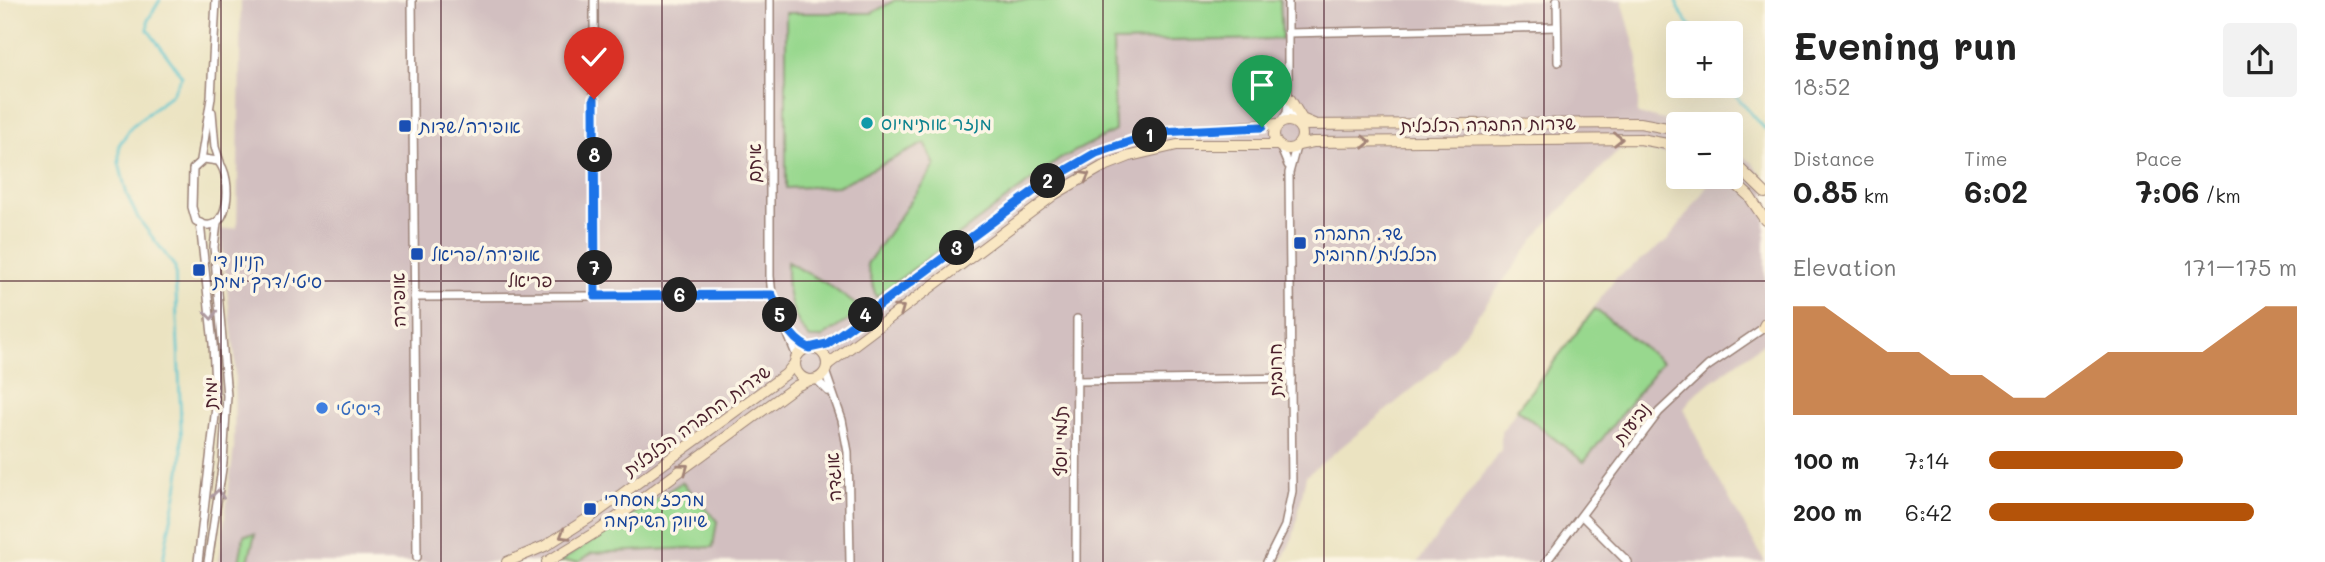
<!DOCTYPE html>
<meta charset="utf-8">
<style>
:root{--surface:#fff;--page:#f2f2f2;--text:#222;--muted:#767676;--accent:#b45309}
body{margin:0;font-family:Mali,"Playpen Sans Hebrew",sans-serif;background:var(--page);color:var(--text);height:100vh;display:flex;flex-direction:column;font-size:26px;white-space:nowrap}
*{box-sizing:border-box;margin:0}
p{font-size:23px;color:var(--muted)}
.icon{flex:none;width:38px;height:38px;fill:none;stroke:currentColor;stroke-width:2;stroke-linecap:round;stroke-linejoin:round}
.map{position:relative;flex:1;overflow:hidden}
.drawer{display:flex;flex-direction:column;background:var(--surface);width:560px}
.drawer>*{flex:none}
.controls{position:absolute;left:1666px;top:21px;display:grid;gap:14px}
.controls a{display:grid;place-items:center;width:77px;height:77px;border-radius:7px;background:var(--surface);box-shadow:0 7px 28px #0002;font-size:35px}
.pin{position:absolute;display:grid;place-items:center;width:60px;height:60px;color:#fff;margin:-72px -30px;border-radius:50% 50% 50% 0;rotate:-45deg;box-shadow:0 0 7px #0007}
.pin .icon{rotate:45deg}
.km{position:absolute;width:35px;height:35px;margin:-18px;border-radius:50%;background:#222;color:#fff;font-size:19px;line-height:35px;text-align:center}
.round{display:grid;place-items:center;flex:none;width:74px;height:74px;border-radius:7px;background:var(--page)}
.head{display:flex;align-items:center;justify-content:space-between;height:119px;padding:0 28px}
h1{font-size:38px;font-weight:700;line-height:52px}
.stats{display:grid;grid-template-columns:repeat(3,1fr);gap:10px;height:119px;padding:7px 28px}
.stats div{display:grid;align-content:center}
.stats b{font-size:30px;font-weight:700}
.stats small{font-size:19px;font-weight:400}
.stats p{font-size:19px}
.chart{height:196px;padding:14px 28px}
.chart p{display:flex;justify-content:space-between}
.chart svg{width:100%;height:126px;margin-top:7px;fill:var(--accent);opacity:.7}
ul{padding:0 28px;list-style:none;font-size:23px}
li{display:grid;grid-template-columns:112px 84px 1fr;align-items:center;height:52px}
li i{height:18px;border-radius:9px;background:var(--accent)}
main{display:flex;flex:1;min-height:0}
.map>svg:first-child{display:block}
.industrial{fill:#d2bfc0}
.green{fill:#98d88e;stroke:#717c5c;stroke-width:2}
.lines{fill:none;stroke-linecap:round;stroke-linejoin:round}
.stream{stroke:#58c4cf;stroke-width:2.5}
.minor-casing{stroke:#9a8176;stroke-width:10}
.secondary-casing{stroke:#9a8176;stroke-width:12}
.minor{stroke:#fff;stroke-width:7}
.secondary{stroke:#f9e7c3;stroke-width:10}
.oneway{stroke:#a28377}
.oneway2{stroke:#ae9aa0}
.route-casing{stroke:#fff;stroke-width:14}
.route{stroke:#1a73e8;stroke-width:9}
.grid{fill:none;stroke:#4a1f2b;stroke-width:2;stroke-opacity:0.55}
.culture-dot{fill:#0f9aa8;stroke:#fcf5e5;stroke-width:2.5}
.transit-dot{fill:#1a4fb4;stroke:#fcf5e5;stroke-width:2.5}
.shop-dot{fill:#3f7fe0;stroke:#fcf5e5;stroke-width:2.5}
.labels{text-anchor:middle;dominant-baseline:central;stroke-width:7;stroke-linejoin:round;paint-order:stroke}
.culture-label{font-size:18px;fill:#0d838f;stroke:#fcf5e5;text-anchor:start}
.street-label{font-size:18px;fill:#4a1f2b;stroke:#fcf5e5}
.transit-label{font-size:18px;fill:#164399;stroke:#fcf5e5;text-anchor:start}
.shop-label{font-size:18px;fill:#366cbe;stroke:#fcf5e5;text-anchor:start}
</style>
<main>
<div class="map">
<svg width="1765" height="562" viewBox="0 0 1765 562">
<rect width="100%" height="100%" fill="#fcf5e5"/>
<filter id="ink" filterUnits="userSpaceOnUse"><feTurbulence type="fractalNoise" baseFrequency=".0143" numOctaves="2"/><feDisplacementMap in="SourceGraphic" scale="14" xChannelSelector="R" yChannelSelector="G"/><feConvolveMatrix kernelMatrix="1 2 1 2 8 2 1 2 1" color-interpolation-filters="sRGB"/></filter>
<filter id="wash" filterUnits="userSpaceOnUse"><feTurbulence type="fractalNoise" baseFrequency=".00686" numOctaves="4" result="noise"/><feDisplacementMap in="SourceGraphic" scale="28" xChannelSelector="R" yChannelSelector="G"/><feGaussianBlur stdDeviation="1.57" result="paint"/><feColorMatrix in="noise" values="0 0 0 0 0 0 0 0 0 0 0 0 0 0 0 0 0 1.4 0 .05"/><feComposite in="paint" operator="in"/></filter>
<g filter="url(#wash)">
<rect width="100%" height="100%" fill="#ebe3c1"/>
<g class="industrial">
<path d="M241,0H1622L1638,58V114L1681,124H1678V155L1621,148L1543,228L1438,368L1306,476L1293,537L1281,562H219L234,449L235,357L220,230L237,228Z"/>
<path d="M1731,148L1752,163L1765,178V342L1695,394L1684,408L1704,454L1765,562H1418L1501,450V432L1616,278L1667,241L1714,177H1731Z"/>
</g>
<g class="green">
<path d="M895,0H1280L1282,39L1113,42L1115,131L1060,159L876,297L867,264L935,166L925,143L838,186L786,188V13H872Z"/>
<path d="M787,262L826,283L863,310L821,338H810C790,318 786,289 787,262Z"/>
<path d="M1595,309L1662,362L1584,462L1517,409Z"/>
<path d="M682,482L717,521L713,547L592,553L579,562H560Z"/>
<path d="M255,534L248,562H239L244,535Z"/>
</g>
<g class="lines">
<g class="stream">
<path d="M160,0L148,20V30L182,76L172,94L132,126L119,145V163L127,195L138,218L175,267L182,452C180,489 168,525 163,562"/>
<path d="M1677,0L1678,9L1696,33"/>
<path d="M1727,86L1765,129"/>
</g>
</g>
</g>
<g filter="url(#ink)">
<g class="lines">
<defs>
<g id="minor">
<path d="M412,0L417,557"/>
<path d="M594,0L595,296"/>
<path d="M770,0V276L772,295L797,357"/>
<path d="M1557,0L1558,62"/>
<path d="M1288,33L1557,27"/>
<path d="M1291,104L1295,122"/>
<path d="M212,112L215,147L220,162"/>
<path d="M1280,123L1287,113L1288,102V0"/>
<path d="M1280,146L1288,165"/>
<path d="M204,159L218,161C234,177 230,242 196,221L192,207L193,169Z"/>
<path d="M201,160L211,98L216,0"/>
<path d="M414,297L772,295"/>
<path d="M792,335L809,348"/>
<path d="M825,371L842,420L848,452L850,562"/>
<path d="M816,379L828,391"/>
<path d="M1076,381L1291,378"/>
<path d="M1583,517L1628,562"/>
<path d="M198,562L216,407L213,344L200,223"/>
<path d="M208,562L223,462L227,396L214,247L217,223"/>
<path d="M1076,562L1077,319"/>
<path d="M1267,562L1285,526L1292,491L1289,173L1296,147"/>
<path d="M1546,562L1659,412L1708,366L1765,327"/>
</g>
<g id="secondary">
<path d="M1290,99L1302,119L1314,124"/>
<circle cx="1288" cy="135" r="14"/>
<path d="M1298,125L1640,123L1678,130"/>
<path d="M1298,145L1313,142L1640,139L1678,146"/>
<path d="M1731,160L1765,193"/>
<path d="M1728,177L1749,196L1765,220"/>
<path d="M1763,328L1765,324"/>
<path d="M814,348L827,344L1046,182L1096,153L1159,133L1278,124"/>
<circle cx="811" cy="364" r="16"/>
<path d="M827,365L1055,194L1102,167L1130,156L1177,145H1277"/>
<path d="M507,562L545,546L592,516L786,374L795,363"/>
<path d="M547,562L601,529L796,386L810,380"/>
</g>
</defs>
<use href="#minor" class="minor-casing"/>
<use href="#secondary" class="secondary-casing"/>
<use href="#minor" class="minor"/>
<use href="#secondary" class="secondary"/>
</g>
<defs><path id="oneway-chevron" d="M-2-3.5L2.5 0L-2 3.5" fill="none" stroke-width="1.6" stroke-linecap="round" stroke-linejoin="round" transform="scale(1.75)"/></defs>
<g class="oneway">
<use href="#oneway-chevron" transform="translate(1618 139) rotate(-1)"/>
<use href="#oneway-chevron" transform="translate(1366 142) rotate(-1)"/>
<use href="#oneway-chevron" transform="translate(1085 176) rotate(-29)"/>
<use href="#oneway-chevron" transform="translate(900 309) rotate(-36)"/>
<use href="#oneway-chevron" transform="translate(684 468) rotate(-36)"/>
<use href="#oneway-chevron" transform="translate(564 535) rotate(149)"/>
</g>
<g class="oneway2">
<use href="#oneway-chevron" transform="translate(211 315) rotate(85)"/>
<use href="#oneway-chevron" transform="translate(218 494) rotate(-82)"/>
</g>
</g>
<g class="lines" filter="url(#ink)">
<defs>
<path id="route" d="M594,99L595,296L772,295C779,315 788,338 809,348L827,344L1046,182L1096,153L1160,132L1262,127"/>
</defs>
<use href="#route" class="route-casing"/>
<use href="#route" class="route"/>
</g>
<path class="grid" d="M221,0V562M441,0V562M662,0V562M883,0V562M1103,0V562M1324,0V562M1544,0V562M0,281H1765"/>
<circle class="culture-dot" cx="867" cy="123" r="7"/>
<g class="transit-dot">
<rect x="398" y="119" width="14" height="14" rx="3.5"/>
<rect x="1293" y="236" width="14" height="14" rx="3.5"/>
<rect x="410" y="247" width="14" height="14" rx="3.5"/>
<rect x="192" y="263" width="14" height="14" rx="3.5"/>
<rect x="583" y="502" width="14" height="14" rx="3.5"/>
</g>
<circle class="shop-dot" cx="322" cy="408" r="7"/>
<g class="labels">
<g class="culture-label">
<text x="881" y="123">מנזר אותימיוס</text>
</g>
<g class="street-label">
<text transform="translate(1488 124) rotate(-1)">שדרות החברה הכלכלית</text>
<text transform="translate(754 163) rotate(-90)">איתם</text>
<text x="530" y="280">פריאל</text>
<text transform="translate(398 300) rotate(-91)">אופירה</text>
<text transform="translate(1275 370) rotate(-91)">חרובית</text>
<text transform="translate(210 393) rotate(-90)">ימית</text>
<text transform="translate(697 420) rotate(-36)">שדרות החברה הכלכלית</text>
<text transform="translate(1631 423) rotate(-52)">נביעות</text>
<text transform="translate(1060 441) rotate(-90)">תלמי יוסף</text>
<text transform="translate(833 477) rotate(-93)">אוגדה</text>
</g>
<g class="transit-label">
<text x="419" y="126">אופירה/שדות</text>
<text x="1314" y="233">שד. החברה<tspan x="1314" dy="21">הכלכלית/חרובית</tspan></text>
<text x="431" y="254">אופירה/פריאל</text>
<text x="213" y="260">קניון די<tspan x="213" dy="21">סיטי/דרך ימית</tspan></text>
<text x="604" y="499">מרכז מסחרי<tspan x="604" dy="21">שיווק השיקמה</tspan></text>
</g>
<g class="shop-label">
<text x="336" y="408">דיסיטי</text>
</g>
</g>
</svg>
<div class="controls">
<a>+</a>
<a>−</a>
</div>
<div class="pin" style="left:1262px;top:127px;background:#1e9e55"><svg class="icon" aria-label="arrive" viewBox="0 0 24 24"><path d="M6 21V4h12l-3 4 3 4H6"/></svg></div>
<div class="pin" style="left:594px;top:99px;background:#d93025"><svg class="icon" aria-label="check" viewBox="0 0 24 24"><path d="M5 12l5 5 9-10"/></svg></div>
<b class="km" style="left:1150px;top:135px">1</b>
<b class="km" style="left:1048px;top:181px">2</b>
<b class="km" style="left:957px;top:248px">3</b>
<b class="km" style="left:866px;top:315px">4</b>
<b class="km" style="left:780px;top:315px">5</b>
<b class="km" style="left:680px;top:295px">6</b>
<b class="km" style="left:595px;top:268px">7</b>
<b class="km" style="left:595px;top:155px">8</b>
</div>
<section class="drawer">
<div class="head"><div><h1>Evening run</h1><p>18:52</p></div><a class="round"><svg class="icon" aria-label="share" viewBox="0 0 24 24"><path d="M12 15V3M7 8l5-5 5 5M5 13v7h14v-7"/></svg></a></div>
<div class="stats">
<div><p>Distance</p><b>0.85<small> km</small></b></div>
<div><p>Time</p><b>6:02</b></div>
<div><p>Pace</p><b>7:06<small> /km</small></b></div>
</div>
<div class="chart"><p><span>Elevation</span>171–175 m</p>
<svg viewBox="0 0 160 44" preserveAspectRatio="none"><path d="M0 44V6L10 6L20 14L30 22L40 22L50 30L60 30L70 38L80 38L90 30L100 22L110 22L120 22L130 22L140 14L150 6L160 6V44z"/></svg>
</div>
<ul>
<li><b>100 m</b>7:14<i style="width:63%"></i></li>
<li><b>200 m</b>6:42<i style="width:86%"></i></li>
</ul>
</section>
</main>
